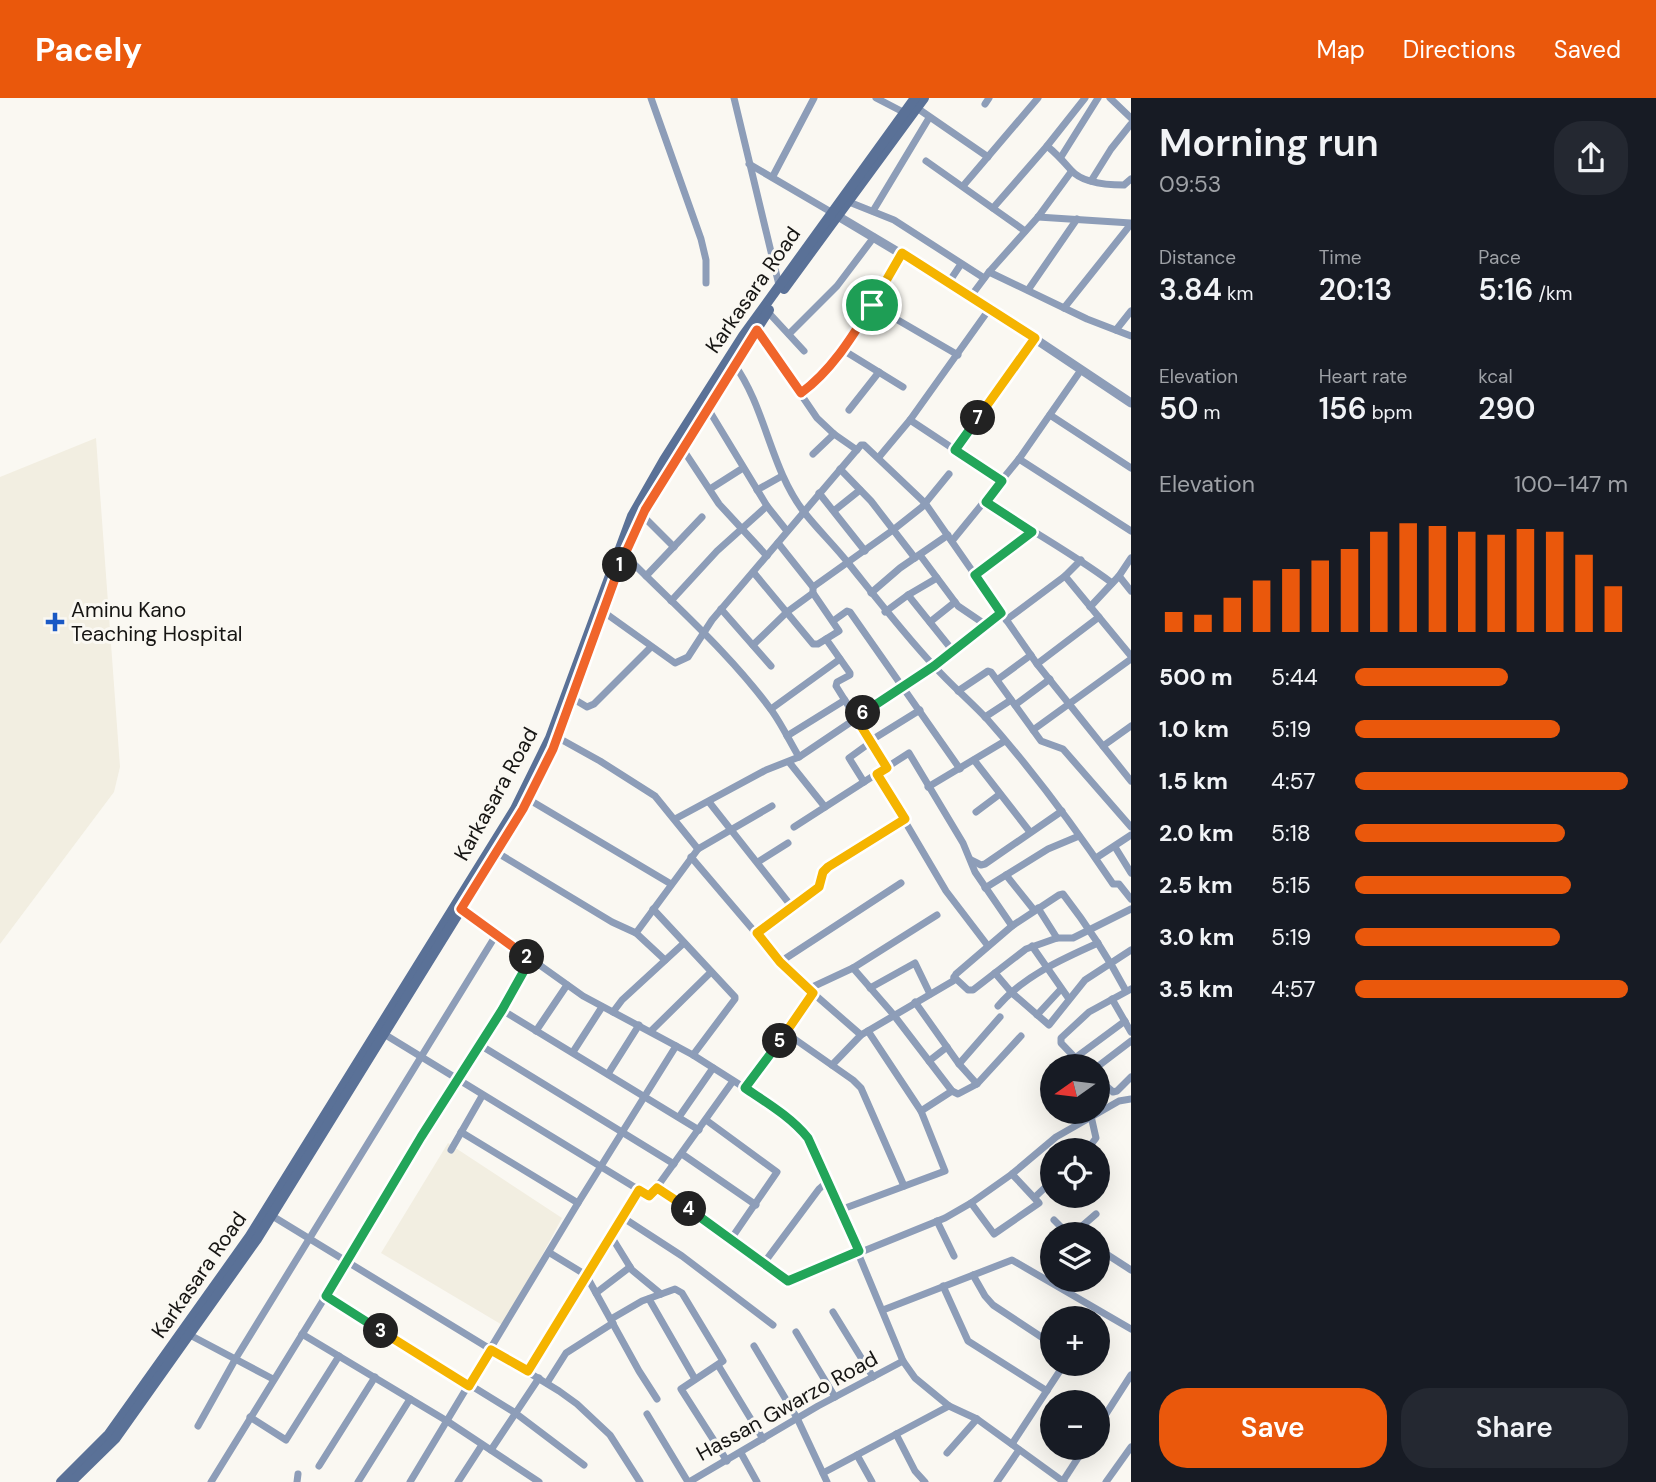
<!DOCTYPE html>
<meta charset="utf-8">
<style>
:root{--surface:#171b24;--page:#242831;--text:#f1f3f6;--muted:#9ea1a6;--accent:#ea580c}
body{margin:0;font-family:"DM Sans",sans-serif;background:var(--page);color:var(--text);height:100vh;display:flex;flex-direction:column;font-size:26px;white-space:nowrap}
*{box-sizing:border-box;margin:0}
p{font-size:23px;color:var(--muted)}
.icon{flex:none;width:38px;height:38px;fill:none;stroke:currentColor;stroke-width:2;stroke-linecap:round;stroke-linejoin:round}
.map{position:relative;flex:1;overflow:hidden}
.panel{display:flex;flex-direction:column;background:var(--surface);width:525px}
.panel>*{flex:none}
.needle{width:46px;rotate:256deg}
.fabs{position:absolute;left:1040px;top:956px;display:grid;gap:14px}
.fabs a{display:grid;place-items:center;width:70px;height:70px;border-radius:50%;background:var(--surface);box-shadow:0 7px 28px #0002;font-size:35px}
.pin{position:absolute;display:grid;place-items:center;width:60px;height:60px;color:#fff;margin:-30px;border:4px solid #fff;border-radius:50%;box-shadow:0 2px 7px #0007}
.km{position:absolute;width:35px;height:35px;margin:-18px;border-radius:50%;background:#222;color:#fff;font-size:19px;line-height:35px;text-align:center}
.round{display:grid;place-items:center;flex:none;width:74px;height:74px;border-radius:28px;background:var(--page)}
.headline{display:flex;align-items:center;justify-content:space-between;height:119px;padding:0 28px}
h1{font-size:38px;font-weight:600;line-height:52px}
.figures{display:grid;grid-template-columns:repeat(3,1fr);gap:10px;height:119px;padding:7px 28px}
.figures div{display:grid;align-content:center}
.figures b{font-size:30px;font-weight:600}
.figures small{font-size:19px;font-weight:400}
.figures p{font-size:19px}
.chart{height:196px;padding:14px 28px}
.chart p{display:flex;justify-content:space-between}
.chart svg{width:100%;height:126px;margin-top:7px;stroke:var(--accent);stroke-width:6}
.primary-button{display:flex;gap:14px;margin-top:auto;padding:14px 28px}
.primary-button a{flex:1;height:80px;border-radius:28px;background:var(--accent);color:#fff;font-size:28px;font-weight:600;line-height:80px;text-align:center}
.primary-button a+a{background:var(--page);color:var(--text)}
ul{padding:0 28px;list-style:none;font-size:23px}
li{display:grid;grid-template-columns:112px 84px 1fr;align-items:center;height:52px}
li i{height:18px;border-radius:9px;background:var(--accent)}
header{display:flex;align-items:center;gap:42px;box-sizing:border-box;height:98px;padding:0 35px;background:var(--accent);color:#fff}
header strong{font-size:33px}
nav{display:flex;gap:38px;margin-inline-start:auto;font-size:24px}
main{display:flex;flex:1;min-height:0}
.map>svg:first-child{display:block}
.built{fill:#f2eee1}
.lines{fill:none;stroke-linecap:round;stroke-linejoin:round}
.minor{stroke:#8d9db8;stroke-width:7}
.tertiary{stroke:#8d9db8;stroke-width:9}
.secondary{stroke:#5a7197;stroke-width:10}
.split-1-casing{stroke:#fff;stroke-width:14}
.split-2-casing{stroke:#fff;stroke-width:14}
.split-3-casing{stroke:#fff;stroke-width:14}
.split-4-casing{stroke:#fff;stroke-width:14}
.split-5-casing{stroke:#fff;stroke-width:14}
.split-6-casing{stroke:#fff;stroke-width:14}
.split-7-casing{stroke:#fff;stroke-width:14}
.split-8-casing{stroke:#fff;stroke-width:14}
.split-1{stroke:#f0652b;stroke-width:9}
.split-2{stroke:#f0652b;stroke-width:9}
.split-3{stroke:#22a559;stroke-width:9}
.split-4{stroke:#f5b400;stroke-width:9}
.split-5{stroke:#22a559;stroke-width:9}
.split-6{stroke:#f5b400;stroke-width:9}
.split-7{stroke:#22a559;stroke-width:9}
.split-8{stroke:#f5b400;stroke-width:9}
.poi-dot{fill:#1b59c5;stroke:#faf8f2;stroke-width:2.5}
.labels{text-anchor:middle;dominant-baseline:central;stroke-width:6;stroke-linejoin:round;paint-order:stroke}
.street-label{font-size:21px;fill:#161513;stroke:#faf8f2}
.poi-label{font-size:21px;fill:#161513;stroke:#faf8f2;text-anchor:start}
</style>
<header>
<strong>Pacely</strong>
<nav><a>Map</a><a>Directions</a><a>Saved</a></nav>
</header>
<main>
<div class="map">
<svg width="1131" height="1384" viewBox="0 0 1131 1384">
<rect width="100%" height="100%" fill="#faf8f2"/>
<g class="built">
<path d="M96,340L120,669L114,694L0,846V379Z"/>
<path d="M448,1045L562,1120L504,1228L381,1155Z"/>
</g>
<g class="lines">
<g class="minor">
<path d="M651,0L701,141L706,162V185"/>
<path d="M734,0L779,187"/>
<path d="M876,0L905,15"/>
<path d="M1110,0L1131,20"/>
<path d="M985,6L989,0"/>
<path d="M917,10L988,59"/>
<path d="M1047,48C1057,56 1063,63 1071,72C1082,85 1108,87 1124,87L1131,81"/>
<path d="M1061,59L1098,0"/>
<path d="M926,63L1025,133"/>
<path d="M749,66L831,114"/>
<path d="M773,78L814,0"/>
<path d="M1091,83L1111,51L1131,26"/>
<path d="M963,88L1038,0"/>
<path d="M849,104L894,122L984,180"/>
<path d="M993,110L1047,48L1085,0"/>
<path d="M873,113L929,20"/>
<path d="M1038,119L1131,125"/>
<path d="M989,174L1087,221L1131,238"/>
<path d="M949,184L961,166"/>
<path d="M1028,192L1077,121"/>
<path d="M971,198L989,174L1038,119L1071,74"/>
<path d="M872,207L958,257"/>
<path d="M1064,210L1131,126"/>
<path d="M768,214L804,253"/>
<path d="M757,232L817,320L834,336L857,352"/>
<path d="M1116,232L1131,213"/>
<path d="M789,236L837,188L874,139"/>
<path d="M843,252L903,289"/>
<path d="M734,266C766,310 770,370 804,414C818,432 835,448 849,466C877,501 904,536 934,568C951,587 970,603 987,621C1033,673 1074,728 1113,786H1119L1131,801"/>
<path d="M801,294C847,261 874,203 902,155"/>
<path d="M707,309L767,408L787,433"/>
<path d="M849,312L879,274"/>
<path d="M1050,317L1131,370"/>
<path d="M910,322L1002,383"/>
<path d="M682,350L719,406L767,458"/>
<path d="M955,352L1035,240"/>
<path d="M813,356L834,336"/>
<path d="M879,359L910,322L990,210"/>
<path d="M1019,361L1131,433"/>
<path d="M840,371L871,403L915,460"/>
<path d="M710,391L743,370"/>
<path d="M757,392L782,378"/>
<path d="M819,395L865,453"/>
<path d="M986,404C1028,431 1072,455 1112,485"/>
<path d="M835,412L860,392"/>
<path d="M642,417L674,449"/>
<path d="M952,443L1019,361L1081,272"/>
<path d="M624,456C674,507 730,555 772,613C782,627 790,644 799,659"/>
<path d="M920,457L958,508L986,527"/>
<path d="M754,475L813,546H818L839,533L813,495V489L778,445"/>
<path d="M976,477L1032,434"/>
<path d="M646,478L702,419"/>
<path d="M1065,478L1131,558"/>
<path d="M1119,478L1131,493"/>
<path d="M813,489L893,432L922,409L949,376"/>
<path d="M871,495L900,470L948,437"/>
<path d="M908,497L953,553"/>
<path d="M671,503L717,453L767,408"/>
<path d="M1090,509L1119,478L1131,460"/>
<path d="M721,511L771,568"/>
<path d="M601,512L675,565L688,559L712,522L861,347H864L925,405L1037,566L1131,683"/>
<path d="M885,514L908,497L937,480"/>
<path d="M1006,522L1065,478L1081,462"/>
<path d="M833,523L847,513L850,514L960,671"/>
<path d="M930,524L955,504"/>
<path d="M826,541L850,575V577L837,584L836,588L887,670"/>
<path d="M753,547L787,514L813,495"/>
<path d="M1037,566L1099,519"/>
<path d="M997,582L1031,557"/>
<path d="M958,593L988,573L991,574L1041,643L1063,651L1131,729"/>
<path d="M572,600L587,609L594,606L651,549"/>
<path d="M1015,607L1050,581"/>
<path d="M771,611L840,561"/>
<path d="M985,619L1011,602"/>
<path d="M1033,632L1131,561"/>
<path d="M555,638L600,663L655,698L698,751"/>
<path d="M787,638L845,602"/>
<path d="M870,643L920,612"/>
<path d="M1103,648L1131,628"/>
<path d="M974,662L1030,734"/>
<path d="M789,664L825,709"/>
<path d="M877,676L946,793L988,848"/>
<path d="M864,684L849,660L871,644"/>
<path d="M928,689L1005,643"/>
<path d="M528,701L671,786"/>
<path d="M709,704L792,809"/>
<path d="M976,714L1000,696"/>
<path d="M675,721L766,672L799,659L934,568L1001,515"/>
<path d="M794,729L909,655L963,745L975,774L1012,828"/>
<path d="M1115,749L1131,775"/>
<path d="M496,754L612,824L636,835L665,862"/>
<path d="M691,759L790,875L861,937"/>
<path d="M1096,760L1131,737"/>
<path d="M971,762L981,767L985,766L1062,713"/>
<path d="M758,764L788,745"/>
<path d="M1006,777L1034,812"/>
<path d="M985,790L1048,751L1079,738"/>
<path d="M457,808L583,898L693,957L745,990L800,1031L808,1040L828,1083L903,1263L915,1280L949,1308L977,1321L1064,1384"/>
<path d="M1038,810L1057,840"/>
<path d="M653,811L735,899V901L693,957"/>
<path d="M636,835L698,751L772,708"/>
<path d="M757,835L819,789L823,774L828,769L905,721"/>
<path d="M1032,848L1069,901"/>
<path d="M780,864L901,785"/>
<path d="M853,870L893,916L952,993L958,996L977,986L1021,938"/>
<path d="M995,875L1012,895L1049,927L1085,882L1131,852"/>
<path d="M954,879L968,892H973L1026,851L1057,840H1073L1131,811"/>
<path d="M870,890L915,865L930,896"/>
<path d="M808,891L853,870L937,817"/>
<path d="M1112,901L1131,934"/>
<path d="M915,904L959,966L977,986"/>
<path d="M998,908C1024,878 1062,861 1098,845"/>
<path d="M502,912L699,1032"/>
<path d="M613,914L622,902L684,845"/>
<path d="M1037,917L1061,891"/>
<path d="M536,933L567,887"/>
<path d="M651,933L711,874"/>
<path d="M786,935L853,982L861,990L904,1088"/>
<path d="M384,936L649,1098L652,1096L733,983"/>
<path d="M480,947L674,1066"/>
<path d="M573,954L602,909"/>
<path d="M1075,960L1125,923"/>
<path d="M929,963L947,949"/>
<path d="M959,966L1000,919"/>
<path d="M832,967L861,937L953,883L956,876L1012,828L1059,797L1063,796C1087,827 1108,859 1126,893"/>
<path d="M1083,968L1061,945V940L1089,914L1131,891"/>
<path d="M1097,969L1131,943"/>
<path d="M608,976L639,927"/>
<path d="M1097,980L1113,994L1117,993L1131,979"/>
<path d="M745,990L813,895"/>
<path d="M921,1013L952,993"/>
<path d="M679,1019L713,970"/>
<path d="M706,1022L777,1074L731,1141"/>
<path d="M461,1034L578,1105"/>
<path d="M451,1052L482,998"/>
<path d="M1087,1052L1096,1040L1091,1018"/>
<path d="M682,1056L756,1107"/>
<path d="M657,1090L788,1183L792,1182L945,1120L971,1105L1012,1076L1056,1039L1119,1003L1131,1001"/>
<path d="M1035,1099L1052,1083"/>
<path d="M971,1105L994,1136L1039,1105L1012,1076"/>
<path d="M840,1112L945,1073L921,1013L868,933"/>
<path d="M269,1116L559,1293L577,1306L610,1337L640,1384"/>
<path d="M622,1119L682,1158L773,1227"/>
<path d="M1054,1122L1064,1132L1075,1136"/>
<path d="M937,1123L954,1158"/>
<path d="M1074,1135L1096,1116"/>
<path d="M611,1138L632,1172L661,1196"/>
<path d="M1097,1150L1131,1172"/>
<path d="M550,1155L586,1177L639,1273L657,1301"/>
<path d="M764,1165L819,1091L828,1083"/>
<path d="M973,1177L985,1198L993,1207L1052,1246"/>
<path d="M943,1188L968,1243L1047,1293"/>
<path d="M596,1195L630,1169"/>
<path d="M326,1198L514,1314L584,1367"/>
<path d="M649,1201L695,1281"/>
<path d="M883,1212L1012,1162L1131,1231"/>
<path d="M833,1214L873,1279"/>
<path d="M611,1221L642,1203L675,1191L682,1195L723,1263L681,1291L727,1363"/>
<path d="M796,1234L835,1299"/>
<path d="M188,1236L273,1281"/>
<path d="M302,1236L447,1323L539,1384"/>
<path d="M754,1248L797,1320L827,1384"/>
<path d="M718,1267L763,1341"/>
<path d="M528,1273L639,1092"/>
<path d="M547,1285L566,1255L613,1225"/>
<path d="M647,1316L688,1384"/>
<path d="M250,1319L286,1342L339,1258"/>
<path d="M198,1328L236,1260L496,837"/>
<path d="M1097,1330L1131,1277"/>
<path d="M896,1336L915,1373L925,1384"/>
<path d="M1012,1346L1065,1265"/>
<path d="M491,1352L539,1280"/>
<path d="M741,1355L757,1384"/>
<path d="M947,1355L977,1321"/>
<path d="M857,1357L872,1384"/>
<path d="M319,1368L375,1279"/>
<path d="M823,1375L949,1308"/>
<path d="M1063,1383L1085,1349"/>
<path d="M211,1384L348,1162L421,1039L502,912L530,861"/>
<path d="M297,1384L298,1376"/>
<path d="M358,1384L410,1301"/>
<path d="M410,1384L578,1105L676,948"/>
<path d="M458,1384L482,1347"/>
<path d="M689,1384L818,1308L903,1263"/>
<path d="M997,1384L1019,1352"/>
<path d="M1106,1384L1131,1349"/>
</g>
<path class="tertiary" d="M831,114L965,194L1131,305"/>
<g class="secondary">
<path d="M784,191L924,0"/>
<path d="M61,1384L109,1336L250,1138L515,711L550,640L632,418L664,362L743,238L915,0"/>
<path d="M71,1384L115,1341L257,1141L523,711L553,651L633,436L675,360L769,212"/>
</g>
</g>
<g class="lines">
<defs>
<path id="split-1" d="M620,467L645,412L757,232L801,295C832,272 852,239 872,207"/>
<path id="split-2" d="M527,859L461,811L523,711L553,651L620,467"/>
<path id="split-3" d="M381,1233L326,1198L421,1039L502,912L530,862L527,859"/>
<path id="split-4" d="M381,1233L469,1288L491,1252L528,1273L639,1092L649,1098L657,1090L689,1111"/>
<path id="split-5" d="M689,1111L788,1183L859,1153L808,1040C791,1019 767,1005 745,990L780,943"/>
<path id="split-6" d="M780,943L813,895L780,864L757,835L819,789L823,774L828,769L905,721L877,676L887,670L856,620L863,615"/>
<path id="split-7" d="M863,615L934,568L1001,515L975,477L1032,434L986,404L1002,383L955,352L978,320"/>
<path id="split-8" d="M872,207L902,155L1035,240L978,320"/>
</defs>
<use href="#split-1" class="split-1-casing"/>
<use href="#split-2" class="split-2-casing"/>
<use href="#split-3" class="split-3-casing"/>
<use href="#split-4" class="split-4-casing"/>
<use href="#split-5" class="split-5-casing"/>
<use href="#split-6" class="split-6-casing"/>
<use href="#split-7" class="split-7-casing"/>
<use href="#split-8" class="split-8-casing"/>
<use href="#split-1" class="split-1"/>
<use href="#split-2" class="split-2"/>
<use href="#split-3" class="split-3"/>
<use href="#split-4" class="split-4"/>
<use href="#split-5" class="split-5"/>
<use href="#split-6" class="split-6"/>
<use href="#split-7" class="split-7"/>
<use href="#split-8" class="split-8"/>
</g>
<path class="poi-dot" d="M51.5 513.5h7v7h7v7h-7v7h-7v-7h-7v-7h7z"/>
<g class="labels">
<g class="street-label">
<text transform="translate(753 192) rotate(-55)">Karkasara Road</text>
<text transform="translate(496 696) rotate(-61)">Karkasara Road</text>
<text transform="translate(199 1177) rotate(-55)">Karkasara Road</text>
<text transform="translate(787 1308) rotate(-29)">Hassan Gwarzo Road</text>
</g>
<g class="poi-label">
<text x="71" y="512">Aminu Kano<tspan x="71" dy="24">Teaching Hospital</tspan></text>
</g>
</g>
</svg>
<div class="fabs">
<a><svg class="needle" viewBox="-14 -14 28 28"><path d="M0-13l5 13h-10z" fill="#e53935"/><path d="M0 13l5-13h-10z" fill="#9ea1a6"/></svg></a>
<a><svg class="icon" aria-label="locate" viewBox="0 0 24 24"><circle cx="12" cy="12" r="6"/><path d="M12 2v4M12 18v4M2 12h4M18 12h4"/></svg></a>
<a><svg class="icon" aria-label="layers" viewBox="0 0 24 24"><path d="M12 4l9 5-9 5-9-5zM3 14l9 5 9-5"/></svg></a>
<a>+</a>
<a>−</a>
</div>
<div class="pin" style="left:872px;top:207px;background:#1e9e55"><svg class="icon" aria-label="arrive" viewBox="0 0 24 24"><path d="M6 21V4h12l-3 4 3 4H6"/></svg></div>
<b class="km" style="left:620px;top:467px">1</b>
<b class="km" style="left:527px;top:859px">2</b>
<b class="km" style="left:381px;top:1233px">3</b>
<b class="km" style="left:689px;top:1111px">4</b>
<b class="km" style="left:780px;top:943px">5</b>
<b class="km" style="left:863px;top:615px">6</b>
<b class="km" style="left:978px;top:320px">7</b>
</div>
<section class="panel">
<div class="headline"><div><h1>Morning run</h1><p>09:53</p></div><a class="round"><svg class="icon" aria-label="share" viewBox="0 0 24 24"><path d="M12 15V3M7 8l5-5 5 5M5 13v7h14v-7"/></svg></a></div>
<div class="figures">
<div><p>Distance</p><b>3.84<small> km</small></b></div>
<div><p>Time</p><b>20:13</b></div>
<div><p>Pace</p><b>5:16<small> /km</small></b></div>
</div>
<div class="figures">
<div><p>Elevation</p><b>50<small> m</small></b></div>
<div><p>Heart rate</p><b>156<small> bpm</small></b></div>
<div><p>kcal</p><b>290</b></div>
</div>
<div class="chart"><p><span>Elevation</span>100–147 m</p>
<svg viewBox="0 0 160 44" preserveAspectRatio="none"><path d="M5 44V37M15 44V38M25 44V32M35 44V26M45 44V22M55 44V19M65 44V15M75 44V9M85 44V6M95 44V7M105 44V9M115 44V10M125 44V8M135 44V9M145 44V17M155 44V28"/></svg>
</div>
<ul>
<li><b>500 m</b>5:44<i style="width:56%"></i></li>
<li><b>1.0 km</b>5:19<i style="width:75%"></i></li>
<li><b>1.5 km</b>4:57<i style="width:100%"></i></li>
<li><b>2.0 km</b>5:18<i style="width:77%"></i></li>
<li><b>2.5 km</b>5:15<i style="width:79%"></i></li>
<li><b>3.0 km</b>5:19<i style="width:75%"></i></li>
<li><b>3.5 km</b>4:57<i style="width:100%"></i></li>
</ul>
<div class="primary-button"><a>Save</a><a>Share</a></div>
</section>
</main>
